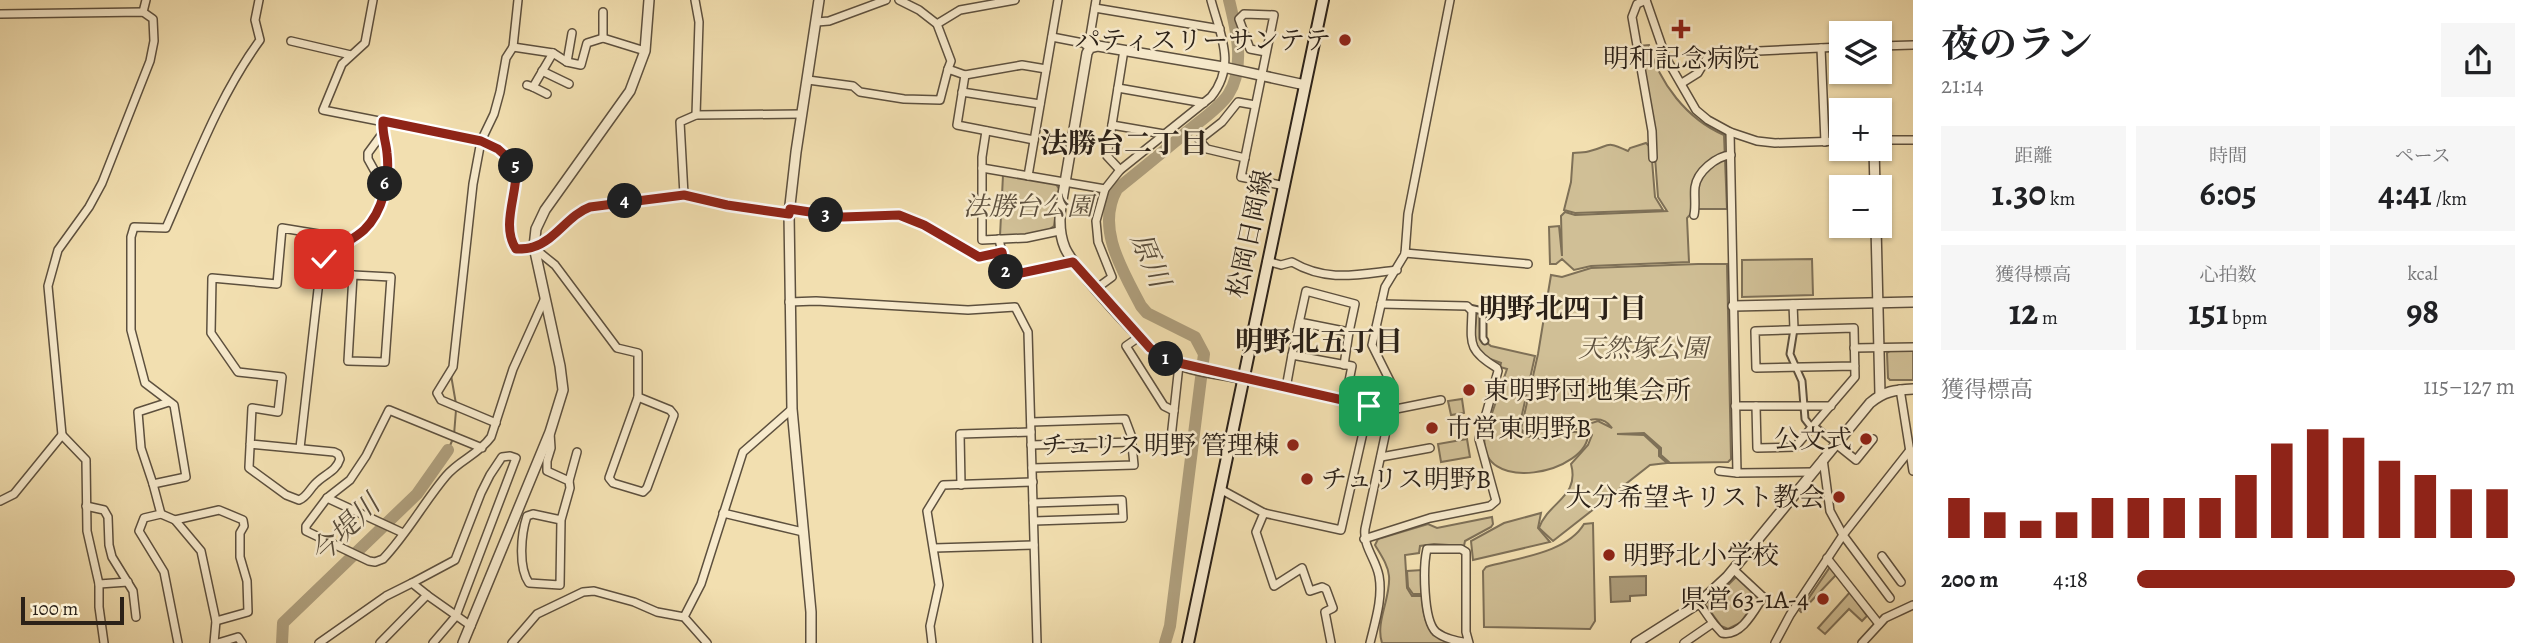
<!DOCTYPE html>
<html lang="ja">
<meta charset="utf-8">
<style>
:root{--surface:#fff;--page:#f6f6f6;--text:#202124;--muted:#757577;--accent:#8f2418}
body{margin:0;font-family:Alegreya,"Noto Serif JP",serif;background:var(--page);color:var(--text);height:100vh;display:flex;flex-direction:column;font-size:26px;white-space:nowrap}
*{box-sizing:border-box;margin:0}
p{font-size:23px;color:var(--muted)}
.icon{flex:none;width:38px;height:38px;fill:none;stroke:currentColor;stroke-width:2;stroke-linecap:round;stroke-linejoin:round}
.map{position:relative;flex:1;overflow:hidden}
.side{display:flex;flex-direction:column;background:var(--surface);width:630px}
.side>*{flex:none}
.fabs{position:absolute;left:1829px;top:21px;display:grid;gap:14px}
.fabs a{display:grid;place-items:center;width:63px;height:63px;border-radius:0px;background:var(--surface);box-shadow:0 2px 5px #0004;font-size:35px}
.scale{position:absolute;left:21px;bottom:18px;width:103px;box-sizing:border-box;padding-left:7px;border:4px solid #2b2118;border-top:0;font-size:19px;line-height:24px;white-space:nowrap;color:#2b2118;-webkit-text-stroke:5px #f7eacc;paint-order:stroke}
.pin{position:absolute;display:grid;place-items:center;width:60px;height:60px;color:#fff;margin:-30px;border-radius:14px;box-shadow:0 4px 10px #0006}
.km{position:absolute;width:35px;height:35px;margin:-18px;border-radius:50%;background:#222;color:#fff;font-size:19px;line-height:35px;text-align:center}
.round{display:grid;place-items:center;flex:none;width:74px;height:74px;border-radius:0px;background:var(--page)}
.headline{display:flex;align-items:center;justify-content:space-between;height:119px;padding:0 28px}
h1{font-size:38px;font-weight:700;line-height:52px}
.metrics{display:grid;grid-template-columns:repeat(3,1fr);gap:10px;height:119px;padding:7px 28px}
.metrics div{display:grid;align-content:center;border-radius:0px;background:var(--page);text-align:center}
.metrics b{font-size:35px;font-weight:700}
.metrics small{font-size:19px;font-weight:400}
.metrics p{font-size:19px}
.chart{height:196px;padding:14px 28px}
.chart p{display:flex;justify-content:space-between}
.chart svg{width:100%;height:126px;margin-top:7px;stroke:var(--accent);stroke-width:6}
ul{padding:0 28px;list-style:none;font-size:23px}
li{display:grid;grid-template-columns:112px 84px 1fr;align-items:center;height:52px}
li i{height:18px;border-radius:9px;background:var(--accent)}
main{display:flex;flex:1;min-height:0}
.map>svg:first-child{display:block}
.green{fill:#d0bf96;stroke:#7e7057;stroke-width:2}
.water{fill:#ae9e7c;stroke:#7a6c54;stroke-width:2}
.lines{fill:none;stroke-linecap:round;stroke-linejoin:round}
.stream{stroke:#7a6c54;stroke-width:2}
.river{stroke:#ae9e7c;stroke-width:12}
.pedestrian-casing{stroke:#5d503e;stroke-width:9}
.minor-casing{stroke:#5d503e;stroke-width:10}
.tertiary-casing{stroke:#5d503e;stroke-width:12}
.secondary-casing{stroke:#2b2118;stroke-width:14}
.pedestrian{stroke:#f7eacc;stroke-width:5}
.minor{stroke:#f7eacc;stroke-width:7}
.tertiary{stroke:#f7eacc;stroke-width:9}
.secondary{stroke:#f7eacc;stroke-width:10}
.route-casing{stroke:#fff;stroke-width:14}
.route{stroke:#8f2418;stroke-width:9}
.poi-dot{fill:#8f2418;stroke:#f7eacc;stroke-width:2.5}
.labels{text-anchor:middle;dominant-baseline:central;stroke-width:5;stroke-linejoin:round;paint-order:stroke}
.poi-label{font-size:26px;fill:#2b2118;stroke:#f7eacc;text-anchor:end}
.park-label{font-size:26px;font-style:italic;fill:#5d503e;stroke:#f7eacc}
.street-label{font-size:26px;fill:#2b2118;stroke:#f7eacc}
.neighbourhood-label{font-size:28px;font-weight:bold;fill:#2b2118;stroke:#f7eacc}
.water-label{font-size:28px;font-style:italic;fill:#594d3b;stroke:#f7eacc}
</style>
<main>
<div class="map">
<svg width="1913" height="643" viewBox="0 0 1913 643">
<rect width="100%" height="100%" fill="#f2dfb0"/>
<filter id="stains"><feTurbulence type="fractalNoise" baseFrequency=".00286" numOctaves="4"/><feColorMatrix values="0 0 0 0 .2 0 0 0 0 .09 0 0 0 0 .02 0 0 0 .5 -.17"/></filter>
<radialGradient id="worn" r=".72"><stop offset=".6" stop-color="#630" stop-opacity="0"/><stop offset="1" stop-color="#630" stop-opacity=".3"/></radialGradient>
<g class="green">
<path d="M1649,45C1659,83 1687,119 1724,135L1727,209H1695L1687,218L1689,262L1591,266L1574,270L1562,259L1556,264H1550L1549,227L1559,226L1562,256L1561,216L1565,212L1575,215L1667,211L1658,197L1653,131L1639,46Z"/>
<path d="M1646,143L1651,148L1655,197L1663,210L1575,213L1564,210L1571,182L1573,153C1579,152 1585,153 1590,151C1611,146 1604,140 1628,151L1630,148Z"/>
<path d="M1003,175L1056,184L1059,189L1054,226C1041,238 1017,235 1000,236Z"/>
<path d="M1812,259L1813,295L1742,297V260Z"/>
<path d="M1698,264H1727L1731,459L1728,462L1670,463L1661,455V448L1644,433L1617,434L1644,435L1659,449V456L1667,463L1650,465L1553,541L1539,528C1549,501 1580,497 1571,464L1588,445L1592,435L1587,429H1572L1598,421L1612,428C1591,398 1546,458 1521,429L1538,354L1551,275L1562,277L1591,268Z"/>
<path d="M1477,311H1482V339L1491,346L1535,356L1519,428L1526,436L1547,440L1567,432H1588C1591,473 1475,498 1485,434L1507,369L1500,367L1501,363L1482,356L1474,339Z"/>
<path d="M1890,351H1913V380H1890L1888,378L1887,353Z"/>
<path d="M1462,399L1464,413L1451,415L1448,401Z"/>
<path d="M1467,439L1470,457L1441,462L1438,444Z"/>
<path d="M1541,513L1538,528L1550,542L1473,560L1471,541L1504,523Z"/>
<path d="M1492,517L1493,524L1491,527L1465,541L1464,546L1434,544L1420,546L1419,553L1405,555L1407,588L1412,596H1422C1423,618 1427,636 1450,643H1382C1375,622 1391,598 1389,576C1388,565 1381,555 1375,545L1378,539L1428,524L1437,528Z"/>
<path d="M1593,523L1595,621L1590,629L1484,627L1483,571L1486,567C1517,558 1567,553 1584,524Z"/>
<path d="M1830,567L1836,575L1801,612L1800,611Z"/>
<path d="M1422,570V594H1413L1408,587L1407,571Z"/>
<path d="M1737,576L1759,597L1740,623L1728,629L1721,626L1708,608L1709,604Z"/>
<path d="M1850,592L1867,616L1862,621L1849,609L1825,634L1818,628Z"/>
</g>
<path class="water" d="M1646,576V595L1630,596V601L1611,602L1610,577Z"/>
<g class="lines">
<g class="stream">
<path d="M451,375L456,404"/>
<path d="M454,435L456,410"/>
<path d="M448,450L452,441"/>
</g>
<g class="river">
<path d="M282,643L283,623L417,494L448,450"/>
<path d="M1165,643L1170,626L1204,354L1195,337L1147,313L1141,306C1123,271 1095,228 1117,189C1141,170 1165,150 1188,131C1201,120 1218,109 1228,95C1246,68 1236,28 1229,0"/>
</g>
<defs>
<g id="pedestrian">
<path d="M1469,308L1483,311V338L1485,341"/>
<path d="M1794,329L1790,354L1802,381L1805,419L1812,428"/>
<path d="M1814,426L1832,440"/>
</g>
<g id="minor">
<path d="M373,0L365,43L342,64L323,110L481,141L498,149L516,165C520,191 499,225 516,249L534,247L556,234L583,210L614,203L684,195L727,205L789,214"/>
<path d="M695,0L699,22L696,115"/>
<path d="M899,0L919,10L937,24L951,61L948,69"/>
<path d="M1646,0L1666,58L1696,110L1708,120L1730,132L1757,141L1775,143L1841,141"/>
<path d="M1646,0L1637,4L1632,17L1652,131L1653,158"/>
<path d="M1095,8L1220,29"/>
<path d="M143,12L146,0"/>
<path d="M603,12V38"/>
<path d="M0,14L143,12L153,19L154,41L150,61L102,183L89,207L58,250L48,286L62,435L14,494L0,501"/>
<path d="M817,22L829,21L886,0"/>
<path d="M937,24L960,10L1015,0"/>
<path d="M1052,37L1083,43L1090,48"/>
<path d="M291,41L351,55"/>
<path d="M1880,46L1913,45"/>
<path d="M513,47L553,53L567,62L581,65L587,43L603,38L645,51"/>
<path d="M1090,48V36L1096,0"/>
<path d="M1821,48L1825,142"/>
<path d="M1266,52L1250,49L1239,19L1244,14L1274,15L1241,177L1285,186"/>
<path d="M567,62L572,33"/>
<path d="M542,71L569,84"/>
<path d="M965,75L957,125L1034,140"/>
<path d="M808,80L853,86L860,92L904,99L940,100L948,69L965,75L1022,65L1046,69"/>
<path d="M1682,83L1698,73L1707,58L1715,53L1841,47"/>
<path d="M527,85L533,87L553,53"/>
<path d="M533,87L547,94"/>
<path d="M1118,88L1204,103"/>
<path d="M962,92L1040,104"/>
<path d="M1112,125L1164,134"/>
<path d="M986,131L982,157V240L1026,238L1059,231"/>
<path d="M1730,132L1737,473L1812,472"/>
<path d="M382,134L368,153V159L378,177L383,191"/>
<path d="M1880,140H1913"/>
<path d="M1245,158L1207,149L1199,140L1222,122L1238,102L1255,105"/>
<path d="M982,168L1105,189"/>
<path d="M1120,170L1107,156L1124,50"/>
<path d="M1028,176L1058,0"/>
<path d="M684,195L680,122L696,115L802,114"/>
<path d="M790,209L843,217L899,215L924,225L979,257L1002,252"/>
<path d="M1694,215C1696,206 1694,196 1695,187C1697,172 1716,156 1731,155"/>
<path d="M999,239L1007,276L1073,262"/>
<path d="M534,248L555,265L617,348L638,353V397"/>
<path d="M1405,253L1528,264"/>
<path d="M1267,261L1281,265L1292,262C1328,283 1359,274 1397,270"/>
<path d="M320,272L353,275"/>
<path d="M353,275L391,277L385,362L348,361Z"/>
<path d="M1097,288L1112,277L1098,242L1096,221L1105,189L1120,170L1211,97C1237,65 1220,34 1211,0"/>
<path d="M789,302L816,301L968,310L1015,307L1028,332L1037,643"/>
<path d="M1793,304L1794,329"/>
<path d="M1139,337L1126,346L1164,406L1174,411"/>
<path d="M1854,348L1913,347"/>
<path d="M1292,355L1306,291L1355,304L1349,332L1299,322"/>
<path d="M1344,365L1349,332"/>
<path d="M1243,379L1391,410L1441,400"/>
<path d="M1286,388L1292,355L1352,366L1345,401"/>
<path d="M1900,389L1913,471"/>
<path d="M638,397L670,410L674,415L647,488L643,492L613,483L609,478Z"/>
<path d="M1735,406H1831"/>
<path d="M1756,406L1757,448L1795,447L1855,377L1854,328L1755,331L1756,368L1855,366"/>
<path d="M1031,422L1125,419L1131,435L1134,465L1032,468"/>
<path d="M496,423L441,400L437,393L453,367L473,184L481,141L494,114L500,92L506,58L513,47L518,0"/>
<path d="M550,433L551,448L547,461V471L569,481L570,488L561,520L560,585L529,583C518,567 521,534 527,516L533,514L561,520"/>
<path d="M62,435L86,460L87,531L99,584V607L104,643"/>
<path d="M1171,438L1179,365"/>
<path d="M250,444L334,452L338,454L340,459C336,472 324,474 315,484C309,490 307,497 299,500L286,495L249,468V467L252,408L278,412L282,377L238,372L211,333L212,278L277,284L282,228L349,239"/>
<path d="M1836,444L1856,460L1873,439"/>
<path d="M1031,445L1132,442"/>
<path d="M300,448L320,272L324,259L328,255C357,234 375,229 383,192C386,180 388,165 387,153C386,142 382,133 383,121"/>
<path d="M482,448L389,410L366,456L350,480L327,498L306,526V531L369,561L375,562L383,559C407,534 424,502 446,476C459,460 478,455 491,437L513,369L545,298"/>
<path d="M1381,457L1430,448"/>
<path d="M1719,471L1737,473"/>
<path d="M569,481L577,452"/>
<path d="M153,484L141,448L138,412L169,402"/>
<path d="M961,485L960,434L1031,432"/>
<path d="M1220,489L1264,513L1256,532L1274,586L1302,568L1310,591L1322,587L1326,589L1333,608L1325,612L1331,643"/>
<path d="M327,498L403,533"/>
<path d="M1033,503L1122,500L1123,518L1034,521"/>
<path d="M86,506L104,510L108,517L109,545L112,557L133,591L136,617"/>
<path d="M723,513L803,532"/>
<path d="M1264,513L1341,530L1369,406"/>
<path d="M161,514L153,484L186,477L174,405L145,383L131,330V237L134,227L166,228C194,164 219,96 260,40L255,20L259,0"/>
<path d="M175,520L219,510L243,520L244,526L240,533V557L247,581L248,612L216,621"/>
<path d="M1364,539L1430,518L1490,506L1496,501L1479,439L1498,371L1497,368C1467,350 1471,343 1472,311L1467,306L1381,304"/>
<path d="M934,548L1034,545"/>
<path d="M1882,556L1901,582"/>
<path d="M1827,558L1879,624"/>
<path d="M412,583L455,560L481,493L490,475L502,457L510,456L516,458L456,616L433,643"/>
<path d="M99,584L128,582"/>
<path d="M1890,598L1843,535L1910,450"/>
<path d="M684,617L701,584L743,452L792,409"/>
<path d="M1713,623L1722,633C1741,637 1754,611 1763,597L1733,569"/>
<path d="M178,643L164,572L139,531L144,518L161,514L175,520L201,551L216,621L214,643"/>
<path d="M218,643L238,637L242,643"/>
<path d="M319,643L386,596L412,583L427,595"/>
<path d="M380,643L427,595L471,626"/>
<path d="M512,643L537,614L583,592L594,591L634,602L657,612L684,617L707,643"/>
<path d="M932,643L930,626L939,585L927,511L943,485L1033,482"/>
<path d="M1370,643C1375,622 1383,598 1379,576C1376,559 1363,547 1365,529L1394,394L1392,385L1372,345L1385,287L1405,254L1408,214L1450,0"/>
<path d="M1468,643C1457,641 1445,639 1436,632C1423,620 1423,566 1427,549H1461L1466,552V632L1469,643"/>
<path d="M1684,643L1713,623L1699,603"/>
<path d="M1775,643L1790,615L1843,535L1830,511L1823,459"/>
<path d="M1862,643L1885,618L1913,605"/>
</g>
<g id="tertiary">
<path d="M1874,149L1875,187"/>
<path d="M1876,226L1880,394"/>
<path d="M1733,306L1913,302"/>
<path d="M1243,379C1217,373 1188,371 1165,359C1146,348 1074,268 1065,248C1059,234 1059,221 1061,206L1087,53L1090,48L1098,46L1223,67L1305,85"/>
<path d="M463,643L550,432L563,390L560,366L534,247L536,229L545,210L630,91L645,51L649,0"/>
<path d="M811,643V612L792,409L789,214L796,152L819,0"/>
<path d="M1636,643L1699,603L1727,577L1870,403C1884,391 1895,390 1913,389"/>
</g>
<path id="secondary" d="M1188,643L1323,0"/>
</defs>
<use href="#pedestrian" class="pedestrian-casing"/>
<use href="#minor" class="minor-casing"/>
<use href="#tertiary" class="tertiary-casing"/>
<use href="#secondary" class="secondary-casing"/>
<use href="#pedestrian" class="pedestrian"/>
<use href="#minor" class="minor"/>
<use href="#tertiary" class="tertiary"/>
<use href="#secondary" class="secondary"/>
</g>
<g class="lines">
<defs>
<path id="route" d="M324,259C335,247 352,241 364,230C383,212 390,179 387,153C386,142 382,133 383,121L481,141L498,149L516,165C519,191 500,225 516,249C521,249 528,249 533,247C556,240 568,215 590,207L684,195L727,205L789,214L790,209L843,217L899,215L924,225L979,257L1002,252L1007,276L1073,262L1150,348L1170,361L1369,406"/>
</defs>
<use href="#route" class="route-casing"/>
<use href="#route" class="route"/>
</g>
<g class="poi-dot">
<path d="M1677.5 18.5h7v7h7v7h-7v7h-7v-7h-7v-7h7z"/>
<circle cx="1345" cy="40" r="7"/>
<circle cx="1469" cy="390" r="7"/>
<circle cx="1432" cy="428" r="7"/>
<circle cx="1866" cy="439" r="7"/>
<circle cx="1293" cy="445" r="7"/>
<circle cx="1307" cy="479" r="7"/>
<circle cx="1839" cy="497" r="7"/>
<circle cx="1609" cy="555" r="7"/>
<circle cx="1823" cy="599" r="7"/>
</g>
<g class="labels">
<g class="poi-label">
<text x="1331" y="40">パティスリーサンテテ</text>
<text x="1681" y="58" text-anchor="middle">明和記念病院</text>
<text x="1483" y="390" text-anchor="start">東明野団地集会所</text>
<text x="1446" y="428" text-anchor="start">市営東明野B</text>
<text x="1852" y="439">公文式</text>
<text x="1279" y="445">チュリス明野 管理棟</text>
<text x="1321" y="479" text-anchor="start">チュリス明野B</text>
<text x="1825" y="497">大分希望キリスト教会</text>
<text x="1623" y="555" text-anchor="start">明野北小学校</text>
<text x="1809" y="599">県営63-1A-4</text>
</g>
<g class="park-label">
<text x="1028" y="206">法勝台公園</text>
<text x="1643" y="348">天然塚公園</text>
</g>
<g class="street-label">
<text transform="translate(1250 234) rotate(-78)">松岡日岡線</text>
</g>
<g class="neighbourhood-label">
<text x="1124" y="144">法勝台二丁目</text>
<text x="1563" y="309">明野北四丁目</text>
<text x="1319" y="342">明野北五丁目</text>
</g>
<g class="water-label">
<text transform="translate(1150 260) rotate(67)">原川</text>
<text transform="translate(345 529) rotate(-44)">今堤川</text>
</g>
</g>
<rect width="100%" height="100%" filter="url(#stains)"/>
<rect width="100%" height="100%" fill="url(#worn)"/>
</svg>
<div class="fabs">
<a><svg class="icon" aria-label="layers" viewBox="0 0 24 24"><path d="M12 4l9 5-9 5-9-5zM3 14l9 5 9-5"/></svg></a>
<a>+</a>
<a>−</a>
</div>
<div class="scale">100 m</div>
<div class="pin" style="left:1369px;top:406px;background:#1e9e55"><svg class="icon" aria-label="arrive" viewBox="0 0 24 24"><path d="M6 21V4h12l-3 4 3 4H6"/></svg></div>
<div class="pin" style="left:324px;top:259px;background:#d93025"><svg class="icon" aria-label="check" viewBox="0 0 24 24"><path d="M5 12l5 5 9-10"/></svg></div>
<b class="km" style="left:1166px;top:359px">1</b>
<b class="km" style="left:1006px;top:272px">2</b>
<b class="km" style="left:826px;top:215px">3</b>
<b class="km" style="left:625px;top:201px">4</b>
<b class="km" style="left:516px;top:166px">5</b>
<b class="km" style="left:385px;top:184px">6</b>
</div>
<section class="side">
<div class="headline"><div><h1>夜のラン</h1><p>21:14</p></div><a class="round"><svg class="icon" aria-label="share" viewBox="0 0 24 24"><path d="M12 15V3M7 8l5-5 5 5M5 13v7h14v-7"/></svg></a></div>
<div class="metrics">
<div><p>距離</p><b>1.30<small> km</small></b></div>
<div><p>時間</p><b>6:05</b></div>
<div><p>ペース</p><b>4:41<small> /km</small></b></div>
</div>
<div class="metrics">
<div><p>獲得標高</p><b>12<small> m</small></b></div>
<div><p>心拍数</p><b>151<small> bpm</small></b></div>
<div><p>kcal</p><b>98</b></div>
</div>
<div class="chart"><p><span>獲得標高</span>115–127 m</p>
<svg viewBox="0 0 160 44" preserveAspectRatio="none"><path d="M5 44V30M15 44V35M25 44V38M35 44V35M45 44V30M55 44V30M65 44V30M75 44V30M85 44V22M95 44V11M105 44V6M115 44V9M125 44V17M135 44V22M145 44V27M155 44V27"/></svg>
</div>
<ul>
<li><b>200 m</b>4:18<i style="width:100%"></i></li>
</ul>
</section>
</main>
